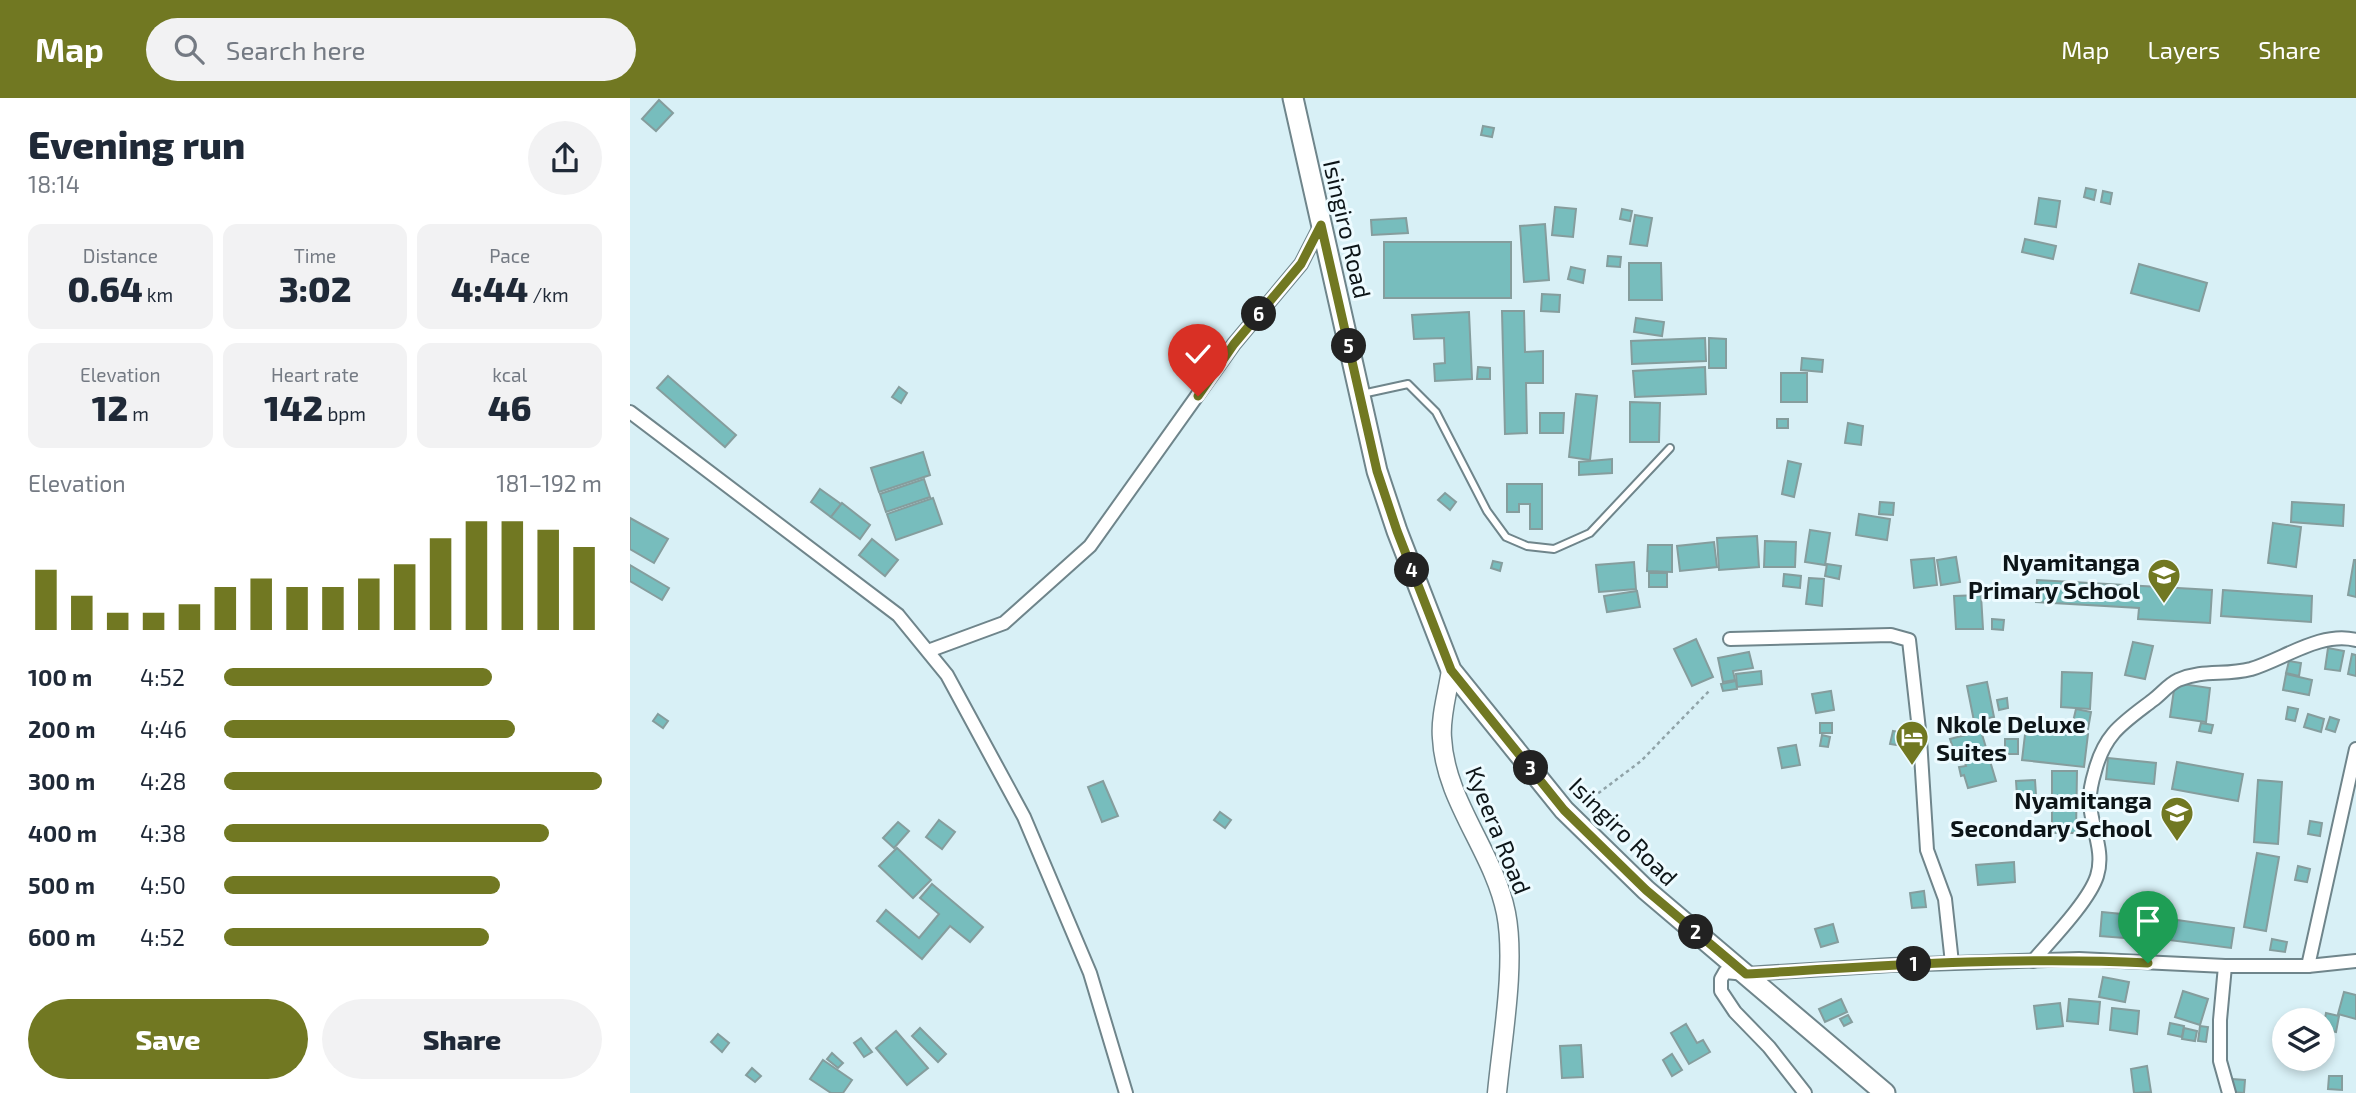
<!DOCTYPE html>
<meta charset="utf-8">
<style>
:root{--surface:#fff;--page:#f2f2f3;--text:#1f2937;--muted:#747a83;--accent:#717822}
body{margin:0;font-family:"Exo 2",sans-serif;background:var(--page);color:var(--text);height:100vh;display:flex;flex-direction:column;font-size:26px;white-space:nowrap}
*{box-sizing:border-box;margin:0}
p{font-size:23px;color:var(--muted)}
.icon{flex:none;width:38px;height:38px;fill:none;stroke:currentColor;stroke-width:2;stroke-linecap:round;stroke-linejoin:round}
.map{position:relative;flex:1;overflow:hidden}
.drawer{display:flex;flex-direction:column;background:var(--surface);width:630px}
.drawer>*{flex:none}
.tools{position:absolute;left:1642px;top:910px;display:grid;gap:14px}
.tools a{display:grid;place-items:center;width:63px;height:63px;border-radius:50%;background:var(--surface);box-shadow:0 4px 10px #0003;font-size:35px}
.pin{position:absolute;display:grid;place-items:center;width:60px;height:60px;color:#fff;margin:-72px -30px;border-radius:50% 50% 50% 0;rotate:-45deg;box-shadow:0 0 7px #0007}
.pin .icon{rotate:45deg}
.km{position:absolute;width:35px;height:35px;margin:-18px;border-radius:50%;background:#222;color:#fff;font-size:19px;line-height:35px;text-align:center}
.round{display:grid;place-items:center;flex:none;width:74px;height:74px;border-radius:37px;background:var(--page)}
.head{display:flex;align-items:center;justify-content:space-between;height:119px;padding:0 28px}
h1{font-size:38px;font-weight:800;line-height:52px}
.metrics{display:grid;grid-template-columns:repeat(3,1fr);gap:10px;height:119px;padding:7px 28px}
.metrics div{display:grid;align-content:center;border-radius:14px;background:var(--page);text-align:center}
.metrics b{font-size:35px;font-weight:800}
.metrics small{font-size:19px;font-weight:400}
.metrics p{font-size:19px}
.chart{height:196px;padding:14px 28px}
.chart p{display:flex;justify-content:space-between}
.chart svg{width:100%;height:126px;margin-top:7px;stroke:var(--accent);stroke-width:6}
.button{display:flex;gap:14px;margin-top:auto;padding:14px 28px}
.button a{flex:1;height:80px;border-radius:42px;background:var(--accent);color:#fff;font-size:28px;font-weight:800;line-height:80px;text-align:center}
.button a+a{background:var(--page);color:var(--text)}
ul{padding:0 28px;list-style:none;font-size:23px}
li{display:grid;grid-template-columns:112px 84px 1fr;align-items:center;height:52px}
li i{height:18px;border-radius:9px;background:var(--accent)}
header{display:flex;align-items:center;gap:42px;box-sizing:border-box;height:98px;padding:0 35px;background:var(--accent);color:#fff}
header strong{font-size:33px}
nav{display:flex;gap:38px;margin-inline-start:auto;font-size:24px}
.search{width:490px;height:63px;background:var(--page);display:flex;align-items:center;gap:18px;box-sizing:border-box;padding:0 24px;border-radius:38px;color:var(--muted);font-size:26px}
main{display:flex;flex:1;min-height:0}
.map>svg:first-child{display:block}
.building{fill:#77bdbd;stroke:#859d9d;stroke-width:2}
.lines{fill:none;stroke-linecap:round;stroke-linejoin:round}
.lane-casing{stroke:#6f858b;stroke-width:10}
.street-casing{stroke:#6f858b;stroke-width:16}
.secondary-casing{stroke:#6f858b;stroke-width:21}
.primary-casing{stroke:#6f858b;stroke-width:23}
.path{stroke:#90a3a8;stroke-width:2.5;stroke-dasharray:3.5 3.5;stroke-linecap:butt}
.lane{stroke:#fff;stroke-width:6}
.street{stroke:#fff;stroke-width:12}
.secondary{stroke:#fff;stroke-width:18}
.primary{stroke:#fff;stroke-width:19}
.route-casing{stroke:#fff;stroke-width:14}
.route{stroke:#717822;stroke-width:9}
.labels{text-anchor:middle;dominant-baseline:central;stroke-width:6;stroke-linejoin:round;paint-order:stroke}
.street-label{font-size:24px;fill:#0d1518;stroke:#edfbff}
.poi-label{font-size:24px;font-weight:bold;fill:#0d1518;stroke:#edfbff;text-anchor:end}
</style>
<header>
<strong>Map</strong>
<div class="search"><svg class="icon" aria-label="search" viewBox="0 0 24 24"><circle cx="10" cy="10" r="6"/><path d="M15 15l6 6"/></svg>Search here</div>
<nav><a>Map</a><a>Layers</a><a>Share</a></nav>
</header>
<main>
<section class="drawer">
<div class="head"><div><h1>Evening run</h1><p>18:14</p></div><a class="round"><svg class="icon" aria-label="share" viewBox="0 0 24 24"><path d="M12 15V3M7 8l5-5 5 5M5 13v7h14v-7"/></svg></a></div>
<div class="metrics">
<div><p>Distance</p><b>0.64<small> km</small></b></div>
<div><p>Time</p><b>3:02</b></div>
<div><p>Pace</p><b>4:44<small> /km</small></b></div>
</div>
<div class="metrics">
<div><p>Elevation</p><b>12<small> m</small></b></div>
<div><p>Heart rate</p><b>142<small> bpm</small></b></div>
<div><p>kcal</p><b>46</b></div>
</div>
<div class="chart"><p><span>Elevation</span>181–192 m</p>
<svg viewBox="0 0 160 44" preserveAspectRatio="none"><path d="M5 44V23M15 44V32M25 44V38M35 44V38M45 44V35M55 44V29M65 44V26M75 44V29M85 44V29M95 44V26M105 44V21M115 44V12M125 44V6M135 44V6M145 44V9M155 44V15"/></svg>
</div>
<ul>
<li><b>100 m</b>4:52<i style="width:71%"></i></li>
<li><b>200 m</b>4:46<i style="width:77%"></i></li>
<li><b>300 m</b>4:28<i style="width:100%"></i></li>
<li><b>400 m</b>4:38<i style="width:86%"></i></li>
<li><b>500 m</b>4:50<i style="width:73%"></i></li>
<li><b>600 m</b>4:52<i style="width:70%"></i></li>
</ul>
<div class="button"><a>Save</a><a>Share</a></div>
</section>
<div class="map">
<svg width="1726" height="995" viewBox="0 0 1726 995">
<rect width="100%" height="100%" fill="#d8f0f6"/>
<g class="building">
<path d="M29,2L43,15L26,33L12,21Z"/>
<path d="M853,28L864,30L862,39L851,37Z"/>
<path d="M1456,90L1466,92L1464,102L1454,99Z"/>
<path d="M1473,93L1482,95L1480,106L1471,104Z"/>
<path d="M1409,100L1430,103L1426,129L1405,126Z"/>
<path d="M925,109L946,111L943,139L922,137Z"/>
<path d="M992,111L1002,113L1000,123L990,121Z"/>
<path d="M1005,117L1022,120L1017,148L1000,146Z"/>
<path d="M776,120L778,135L742,137L741,122Z"/>
<path d="M915,126L919,182L894,184L890,128Z"/>
<path d="M1395,141L1426,148L1423,161L1392,154Z"/>
<rect x="754" y="144" width="127" height="56"/>
<path d="M978,158L991,159L990,169L977,168Z"/>
<path d="M999,165H1031L1032,202H999Z"/>
<path d="M1509,166L1577,185L1569,213L1501,195Z"/>
<path d="M941,169L955,172L953,185L938,181Z"/>
<path d="M912,196L930,197L929,214L911,213Z"/>
<path d="M872,213H894L895,254L913,253V285H896L897,335L875,336Z"/>
<path d="M839,214L842,281L805,283L804,266L815,265L814,240L784,241L782,217Z"/>
<path d="M1006,220L1034,224L1032,238L1004,234Z"/>
<path d="M1075,240L1076,263L1002,266L1001,243Z"/>
<path d="M1079,240L1096,241V270H1079Z"/>
<path d="M1172,260L1193,262L1192,274L1171,272Z"/>
<path d="M848,269L860,270V281H847Z"/>
<path d="M1075,269L1076,296L1005,299L1003,273Z"/>
<rect x="1151" y="275" width="26" height="29"/>
<path d="M38,278L106,337L95,349L27,290Z"/>
<path d="M269,289L277,295L271,305L262,299Z"/>
<path d="M946,296L967,298L960,362L939,359Z"/>
<path d="M1000,304L1030,305L1029,344H1000Z"/>
<path d="M910,315H934L933,335H910Z"/>
<rect x="1147" y="321" width="11" height="9"/>
<path d="M1218,325L1233,328L1231,347L1215,345Z"/>
<path d="M293,354L300,377L249,394L241,370Z"/>
<path d="M982,361V375L949,377V364Z"/>
<path d="M1158,363L1171,366L1164,399L1152,396Z"/>
<path d="M294,381L300,399L256,414L250,396Z"/>
<path d="M877,386H912V431H900V406H889V414H877Z"/>
<path d="M190,391L211,406L201,419L181,404Z"/>
<path d="M815,395L826,404L820,412L808,402Z"/>
<path d="M303,400L312,426L266,442L257,416Z"/>
<path d="M1250,404L1264,405L1263,417L1249,416Z"/>
<path d="M1662,404L1714,407L1713,428L1661,424Z"/>
<path d="M212,405L240,427L230,441L201,419Z"/>
<path d="M1229,416L1260,421L1257,442L1226,437Z"/>
<path d="M0,420L38,441L24,465L0,451Z"/>
<path d="M1643,425L1671,429L1666,469L1638,465Z"/>
<path d="M1180,432L1200,435L1195,467L1175,464Z"/>
<path d="M1127,438L1129,469L1089,472L1087,440Z"/>
<path d="M242,441L268,462L255,478L229,457Z"/>
<path d="M1135,443L1166,444L1165,469H1134Z"/>
<path d="M1084,444L1087,469L1050,473L1047,448Z"/>
<path d="M1018,447H1042V474L1017,473Z"/>
<path d="M1326,459L1330,484L1311,487L1307,462Z"/>
<path d="M1304,460L1307,487L1284,490L1281,462Z"/>
<path d="M1724,462H1726V499L1718,497Z"/>
<path d="M863,463L872,465L870,473L861,470Z"/>
<path d="M1004,464L1006,491L969,494L966,467Z"/>
<path d="M1197,466L1211,468L1209,481L1195,478Z"/>
<path d="M0,467L39,490L32,502L0,483Z"/>
<rect x="1019" y="475" width="18" height="14"/>
<path d="M1154,476L1171,478L1170,490L1153,488Z"/>
<path d="M1179,480L1194,481L1192,508L1176,506Z"/>
<path d="M1407,482L1582,492L1580,525L1508,521L1509,510L1406,504Z"/>
<path d="M1593,492L1682,498L1681,524L1591,518Z"/>
<path d="M1007,493L1010,509L977,514L974,498Z"/>
<path d="M1351,497L1353,531H1326L1324,498Z"/>
<path d="M1362,521L1374,522L1373,532L1362,531Z"/>
<path d="M1066,541L1083,579L1062,588L1044,551Z"/>
<path d="M1503,544L1523,548L1515,581L1495,577Z"/>
<path d="M1698,550L1714,553L1710,573L1695,571Z"/>
<path d="M1119,554L1123,570L1103,573L1105,582L1093,584L1088,560Z"/>
<path d="M1722,556L1726,557V578L1718,576Z"/>
<path d="M1659,563L1671,565L1669,578L1656,575Z"/>
<path d="M1131,573L1132,586L1107,589L1106,576Z"/>
<path d="M1432,574L1462,575L1460,611L1431,609Z"/>
<path d="M1656,576L1682,582L1679,597L1653,592Z"/>
<path d="M1106,583L1107,591L1093,593L1091,586Z"/>
<path d="M1357,584L1364,619L1344,623L1337,588Z"/>
<path d="M1545,585L1580,590L1576,624L1540,619Z"/>
<path d="M1201,593L1204,612L1186,615L1182,596Z"/>
<path d="M1377,600L1378,610L1369,612L1367,602Z"/>
<path d="M1658,609L1668,611L1665,623L1656,621Z"/>
<path d="M1446,611L1461,614L1458,631L1442,628Z"/>
<path d="M28,616L38,623L33,630L23,623Z"/>
<path d="M1678,616L1694,621L1691,634L1674,629Z"/>
<path d="M1700,619L1709,622L1705,634L1696,631Z"/>
<rect x="1190" y="625" width="12" height="10"/>
<path d="M1571,625L1583,627L1581,635L1569,633Z"/>
<path d="M1396,628L1458,636L1454,669L1392,662Z"/>
<path d="M1263,633L1275,635L1273,648L1260,646Z"/>
<path d="M1351,633L1366,683L1338,690L1334,677L1331,678L1329,669L1336,668L1331,651L1324,653L1320,641Z"/>
<path d="M1192,637L1200,639L1198,649L1190,648Z"/>
<rect x="1375" y="641" width="13" height="15"/>
<path d="M1166,647L1170,667L1152,670L1148,650Z"/>
<path d="M1478,660L1526,665L1524,686L1476,681Z"/>
<path d="M1547,664L1613,676L1608,703L1542,691Z"/>
<path d="M1422,673H1447L1446,735H1422Z"/>
<path d="M1405,682L1406,697L1387,698L1386,683Z"/>
<path d="M1628,682L1652,684L1648,746L1624,744Z"/>
<path d="M473,683L488,718L472,724L458,689Z"/>
<path d="M590,714L601,722L595,730L584,722Z"/>
<path d="M309,722L325,734L312,751L296,739Z"/>
<path d="M1680,723L1692,725L1690,738L1678,736Z"/>
<path d="M268,724L279,733L264,750L253,740Z"/>
<path d="M267,750L301,782L283,800L249,768Z"/>
<path d="M1627,755L1649,759L1636,833L1614,829Z"/>
<path d="M1384,764L1385,784L1348,787L1346,767Z"/>
<path d="M1668,768L1680,771L1677,784L1665,782Z"/>
<path d="M302,786L353,829L340,844L320,828L292,861L247,823L256,812L289,840L309,816L290,800Z"/>
<path d="M1294,793L1296,809L1282,810L1280,795Z"/>
<path d="M1472,814L1522,819L1520,842L1470,838Z"/>
<path d="M1526,819L1604,830L1601,850L1523,840Z"/>
<path d="M1203,826L1208,844L1191,849L1185,831Z"/>
<path d="M1642,841L1657,844L1655,854L1640,852Z"/>
<path d="M1473,879L1499,884L1495,904L1469,899Z"/>
<path d="M1553,893L1578,901L1570,927L1545,919Z"/>
<path d="M1714,894L1726,897V921L1708,916Z"/>
<path d="M1211,901L1217,914L1195,924L1189,911Z"/>
<path d="M1439,901L1470,904L1468,926L1437,923Z"/>
<path d="M1430,905L1433,928L1407,931L1404,908Z"/>
<path d="M1482,910L1509,913L1507,936L1480,932Z"/>
<path d="M1696,915L1709,918L1706,934L1693,931Z"/>
<path d="M1218,917L1222,924L1214,928L1210,921Z"/>
<path d="M1540,925L1554,928L1552,939L1538,936Z"/>
<path d="M1056,926L1067,945L1073,942L1080,954L1059,966L1041,935Z"/>
<path d="M1570,928L1578,929L1576,944L1568,943Z"/>
<path d="M290,930L316,956L308,964L282,938Z"/>
<path d="M1554,930L1567,933L1565,943L1552,941Z"/>
<path d="M266,933L298,970L277,987L246,950Z"/>
<path d="M88,936L99,945L92,954L81,944Z"/>
<path d="M231,940L242,954L234,959L224,945Z"/>
<path d="M951,947L953,979L932,980L930,948Z"/>
<path d="M202,955L213,965L208,970L197,961Z"/>
<path d="M1042,956L1052,972L1042,978L1033,962Z"/>
<path d="M193,962L222,982L213,995H201L180,981Z"/>
<path d="M1517,968L1521,994L1504,995L1501,971Z"/>
<path d="M122,970L131,978L125,984L116,977Z"/>
<path d="M1699,978H1712V992L1698,991Z"/>
<path d="M1602,981L1615,982L1614,995L1601,994Z"/>
</g>
<g class="lines">
<defs>
<path id="lane" d="M732,296L778,286L806,314L857,413L876,439L897,448L924,451L960,435L1040,350"/>
<g id="street">
<path d="M0,314L268,517L317,577L394,719L460,875L496,995"/>
<path d="M1100,541L1261,537L1279,542L1290,641L1297,752L1315,801L1322,865"/>
<path d="M298,553L374,525L460,448L604,246L671,166L691,127"/>
<path d="M1403,863C1421,842 1459,803 1467,778C1475,753 1461,729 1460,705C1459,694 1462,683 1465,673C1475,635 1493,625 1523,602C1531,596 1539,586 1548,582C1574,571 1594,578 1621,571C1654,561 1691,533 1726,542"/>
<path d="M1595,868L1590,922V963L1599,995"/>
<path d="M1678,868L1726,651"/>
<path d="M1175,995L1139,949L1105,914L1091,893V881L1095,874L1116,876L1261,867L1449,861L1595,868H1678L1726,863"/>
</g>
<path id="secondary" d="M821,572C818,593 810,619 812,640C815,703 864,754 876,815C886,866 872,942 867,995"/>
<path id="primary" d="M663,0L747,373L767,433L821,572L934,712L1016,792L1255,995"/>
</defs>
<use href="#lane" class="lane-casing"/>
<use href="#street" class="street-casing"/>
<use href="#secondary" class="secondary-casing"/>
<use href="#primary" class="primary-casing"/>
<path class="path" d="M948,700L966,697L1011,663L1080,592"/>
<use href="#lane" class="lane"/>
<use href="#street" class="street"/>
<use href="#secondary" class="secondary"/>
<use href="#primary" class="primary"/>
</g>
<g class="lines">
<defs>
<path id="route" d="M568,298L604,246L671,166L691,127L747,373L767,433L821,572L934,712L1016,792L1116,876C1250,868 1384,858 1518,865"/>
</defs>
<use href="#route" class="route-casing"/>
<use href="#route" class="route"/>
</g>
<defs>
<symbol id="school-pin" viewBox="-11 -11 22 30"><path d="M0 17L-7.5 6A9.5 9.5 0 1 1 7.5 6Z" fill="#717822" stroke="#edfbff"/><path d="M0-5L7-2L0 1L-7-2ZM-4 1L0 2.5L4 1V4Q0 6-4 4Z" fill="#fff"/></symbol>
<symbol id="hotel-pin" viewBox="-11 -11 22 30"><path d="M0 17L-7.5 6A9.5 9.5 0 1 1 7.5 6Z" fill="#717822" stroke="#edfbff"/><path d="M-6-4.5h1.5V1H6V5H4.5V3h-9V5H-6ZM-4 0a1.8 1.8 0 1 1 3.6 0ZM.5 0V-2.5h3Q6-2.5 6 0Z" fill="#fff"/></symbol>
</defs>
<g fill-rule="evenodd">
<use href="#school-pin" x="1515" y="458" width="38" height="52"/>
<use href="#hotel-pin" x="1263" y="620" width="38" height="52"/>
<use href="#school-pin" x="1528" y="696" width="38" height="52"/>
</g>
<g class="labels">
<g class="street-label">
<text transform="translate(718 131) rotate(77)">Isingiro Road</text>
<text transform="translate(869 732) rotate(68)">Kyeera Road</text>
<text transform="translate(994 733) rotate(45)">Isingiro Road</text>
</g>
<g class="poi-label">
<text x="1510" y="463">Nyamitanga<tspan x="1510" dy="28">Primary School</tspan></text>
<text x="1306" y="625" text-anchor="start">Nkole Deluxe<tspan x="1306" dy="28">Suites</tspan></text>
<text x="1522" y="701">Nyamitanga<tspan x="1522" dy="28">Secondary School</tspan></text>
</g>
</g>
</svg>
<div class="tools">
<a><svg class="icon" aria-label="layers" viewBox="0 0 24 24"><path d="M12 4l9 5-9 5-9-5zM3 14l9 5 9-5"/></svg></a>
</div>
<div class="pin" style="left:1518px;top:865px;background:#1e9e55"><svg class="icon" aria-label="arrive" viewBox="0 0 24 24"><path d="M6 21V4h12l-3 4 3 4H6"/></svg></div>
<div class="pin" style="left:568px;top:298px;background:#d93025"><svg class="icon" aria-label="check" viewBox="0 0 24 24"><path d="M5 12l5 5 9-10"/></svg></div>
<b class="km" style="left:1284px;top:866px">1</b>
<b class="km" style="left:1066px;top:834px">2</b>
<b class="km" style="left:901px;top:670px">3</b>
<b class="km" style="left:782px;top:472px">4</b>
<b class="km" style="left:719px;top:248px">5</b>
<b class="km" style="left:629px;top:216px">6</b>
</div>
</main>
